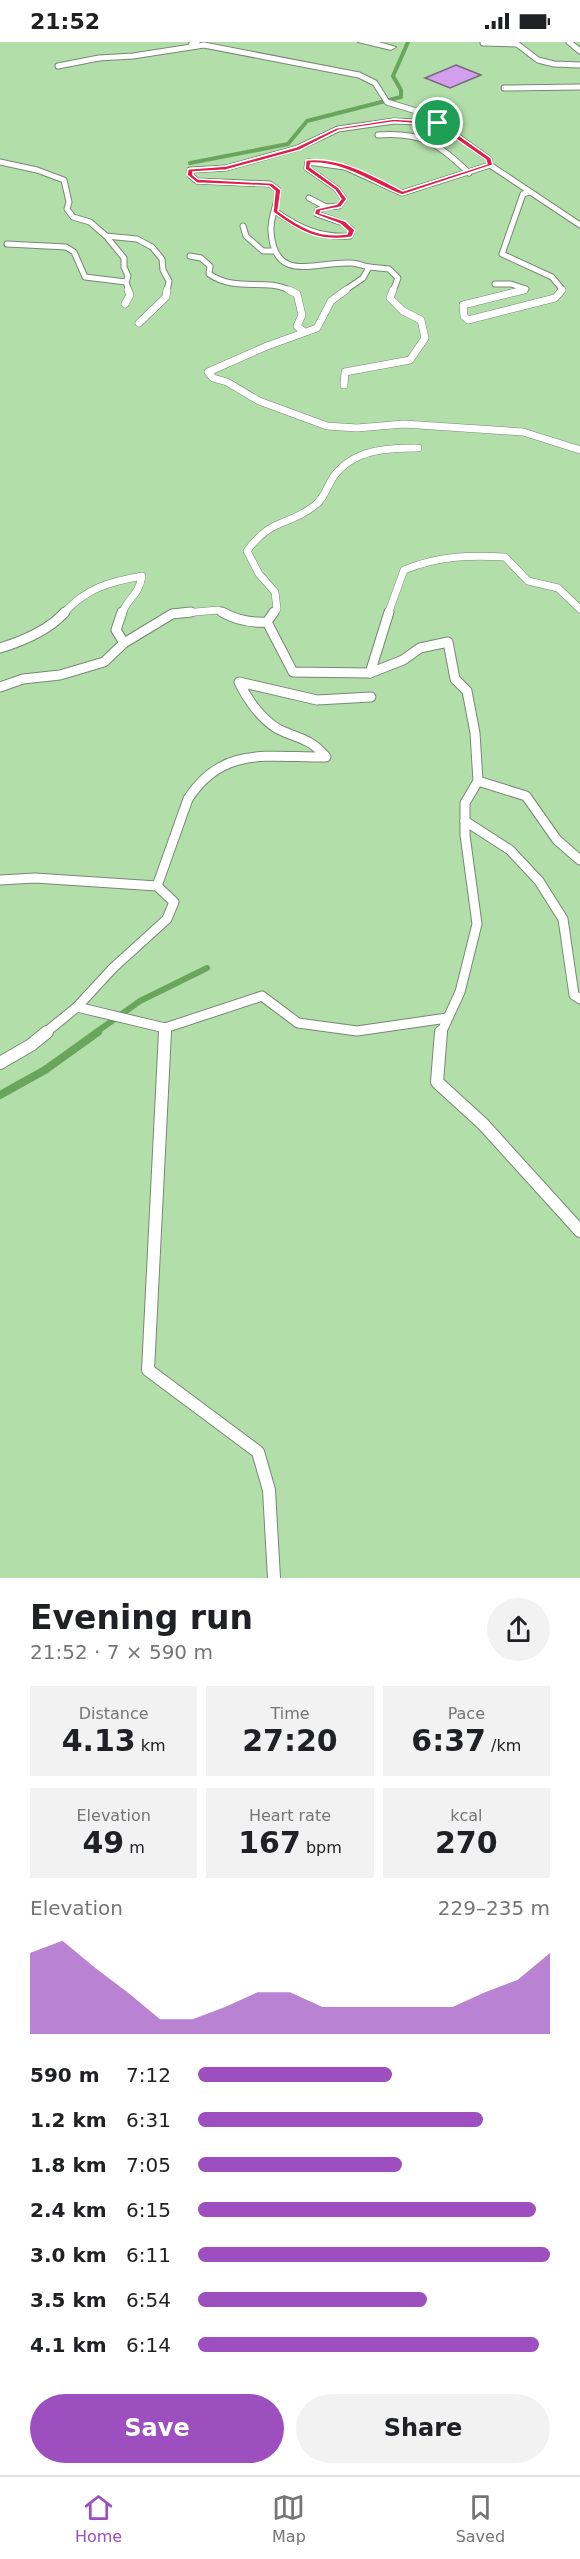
<!DOCTYPE html>
<meta charset="utf-8">
<style>
:root{--surface:#fff;--page:#f2f2f2;--text:#202124;--muted:#757577;--line:#e0e0e0;--accent:#9d4ebf}
body{margin:0;font-family:"DejaVu Sans",sans-serif;background:var(--page);color:var(--text);height:100vh;display:flex;flex-direction:column;font-size:22px;white-space:nowrap}
*{box-sizing:border-box;margin:0}
p{font-size:20px;color:var(--muted)}
.icon{flex:none;width:33px;height:33px;fill:none;stroke:currentColor;stroke-width:2;stroke-linecap:round;stroke-linejoin:round}
.map{position:relative;height:1536px;overflow:hidden}
.drawer{display:flex;flex-direction:column;background:var(--surface);flex:1}
.drawer>*{flex:none}
.pin{position:absolute;display:grid;place-items:center;width:51px;height:51px;color:#fff;margin:-26px;border:3px solid #fff;border-radius:50%;box-shadow:0 2px 6px #0007}
.round{display:grid;place-items:center;flex:none;width:63px;height:63px;border-radius:32px;background:var(--page)}
.head{display:flex;align-items:center;justify-content:space-between;height:102px;padding:0 30px}
h1{font-size:33px;font-weight:600;line-height:45px}
.stats{display:grid;grid-template-columns:repeat(3,1fr);gap:9px;height:102px;padding:6px 30px}
.stats div{display:grid;align-content:center;border-radius:0px;background:var(--page);text-align:center}
.stats b{font-size:30px;font-weight:600}
.stats small{font-size:16px;font-weight:400}
.stats p{font-size:16px}
.chart{height:168px;padding:12px 30px}
.chart p{display:flex;justify-content:space-between}
.chart svg{width:100%;height:108px;margin-top:6px;fill:var(--accent);opacity:.7}
.primary-button{display:flex;gap:12px;margin-top:auto;padding:12px 30px}
.primary-button a{flex:1;height:69px;border-radius:36px;background:var(--accent);color:#fff;font-size:24px;font-weight:600;line-height:69px;text-align:center}
.primary-button a+a{background:var(--page);color:var(--text)}
ul{padding:0 30px;list-style:none;font-size:20px}
li{display:grid;grid-template-columns:96px 72px 1fr;align-items:center;height:45px}
li i{height:15px;border-radius:8px;background:var(--accent)}
.status{display:flex;justify-content:space-between;align-items:center;height:42px;padding:0 30px;background:var(--surface);direction:ltr}
.status svg{height:16px;fill:currentColor}
.menu{display:flex;justify-content:space-around;align-items:center;height:84px;border-top:2px solid var(--line);background:var(--surface);font-size:16px;color:var(--muted)}
.menu a{display:grid;justify-items:center;gap:3px}
.menu .active{color:var(--accent)}
.map>svg:first-child{display:block}
.green{fill:#b2dea9}
.lines{fill:none;stroke-linecap:round;stroke-linejoin:round}
.stream-far2{stroke:#69a55c;stroke-width:4}
.stream-far1{stroke:#69a55c;stroke-width:6}
.stream{stroke:#69a55c;stroke-width:8}
.building{fill:#d39eed;stroke:#76697d;stroke-width:1.5}
.service-far3-casing{stroke:#788874;stroke-width:7}
.service-far2-casing{stroke:#788874;stroke-width:8}
.service-far1-casing{stroke:#788874;stroke-width:11}
.service-casing{stroke:#788874;stroke-width:14}
.minor-casing{stroke:#788874;stroke-width:2}
.service-far3{stroke:#fff;stroke-width:5}
.service-far2{stroke:#fff;stroke-width:7}
.service-far1{stroke:#fff;stroke-width:9}
.service{stroke:#fff;stroke-width:12}
.minor{fill:#fff;fill-rule:evenodd}
.route{fill:#e11d48;stroke:#fff;stroke-width:1.5;fill-rule:evenodd}
</style>
<div class="status"><b>21:52</b><svg viewBox="0 0 49 12"><path d="M0 12V9h3v3zM5 12V6h3v6zM10 12V3h3v9zM15 12V0h3v12zM26 1h20v11H26zM47 4h2v5h-2z"/></svg></div>
<div class="map">
<svg width="580" height="1536" viewBox="0 0 580 1536">
<rect width="100%" height="100%" fill="#e4f7e0"/>
<rect class="green" x="0" y="0" width="580" height="1536"/>
<g class="lines">
<path class="stream-far2" d="M190,121L288,102L307,79L401,55V48L393,34L408,0"/>
<path class="stream-far1" d="M95,991L140,959L207,926"/>
<path class="stream" d="M0,1053L45,1028L98,990"/>
</g>
<path class="building" d="M456,23L481,33L450,46L425,36Z"/>
<g class="lines">
<defs>
<g id="service-far3">
<path d="M569,0L580,9"/>
<path d="M483,1L517,2L538,18L554,22L580,23"/>
<path d="M58,24L99,16L133,14L204,3L359,33L375,41L387,60L426,72L489,117L490,123L402,151L345,125L308,120L307,126L337,147L344,157L339,164L326,165L309,156"/>
<path d="M504,46L580,45"/>
<path d="M378,93C422,90 438,101 469,131"/>
<path d="M0,120L37,128L64,138L69,160L67,167L73,175L90,180L106,194L137,197L152,205L162,217L163,228L169,239L167,249"/>
<path d="M490,123L580,183"/>
<path d="M530,150L523,152L502,212L552,235L562,247L560,249"/>
<path d="M275,169C299,186 320,196 350,194L352,188L343,181L317,172L318,168L326,165"/>
<path d="M243,184L246,194L263,209H275"/>
<path d="M7,202L66,205L74,210L85,235L126,240L128,234L124,225V216L106,194"/>
<path d="M190,214L201,216L210,224L209,232C237,251 265,235 291,249"/>
<path d="M369,225L389,227L398,236L393,249"/>
<path d="M126,240L129,249"/>
<path d="M495,242H511L526,247L518,249"/>
<path d="M344,249L363,236L369,225C363,224 357,221 351,221C317,219 274,243 271,189C270,175 278,162 278,148L270,142L197,139L190,133V128L226,126L298,106L338,87L394,79L438,81"/>
</g>
<g id="service-far2">
<path d="M289,248L297,252L302,273L297,284L304,290"/>
<path d="M346,248L331,259L317,286L267,304L208,330L213,336L227,340L259,359L327,384L357,386L404,382L523,390L580,408"/>
<path d="M524,248L463,263L464,274L468,278L555,256L562,248"/>
<path d="M125,262L130,253L128,248"/>
<path d="M139,281L166,255L167,248"/>
<path d="M344,343L345,330L410,318L425,296L421,278L403,269L390,256L393,248"/>
<path d="M63,572C86,546 109,540 142,534C138,556 128,554 122,572"/>
<path d="M174,572L218,568L225,572"/>
<path d="M273,572L277,567L275,550L259,532L247,509C272,475 287,485 314,464C325,456 327,444 334,434C354,407 388,406 418,406"/>
<path d="M388,572L404,528C438,514 469,513 505,515L528,539L558,546L580,567"/>
</g>
<g id="service-far1">
<path d="M122,570L116,588L124,601"/>
<path d="M222,570C236,578 251,581 267,580L274,570"/>
<path d="M267,580L293,630L370,631L403,618L420,606L448,600L455,637L467,649L475,691L478,739L465,761V793L477,882L460,950L441,991"/>
<path d="M0,606C23,599 49,588 65,570"/>
<path d="M370,631L389,570"/>
<path d="M0,645L23,637L60,633L104,620L124,601L172,572L191,570"/>
<path d="M478,739L526,754L557,798L580,818"/>
<path d="M465,779L510,808L539,839L563,877L574,953L580,957"/>
<path d="M0,838L35,836L157,844L174,860L167,877L113,926L77,965L45,991"/>
<path d="M157,844L188,757C223,702 271,716 326,715C310,696 299,697 278,687C261,677 247,657 239,640L317,658L371,655"/>
<path d="M77,965L165,986L262,954L298,981L357,989L447,976"/>
<path d="M165,991V986"/>
</g>
<g id="service">
<path d="M165,990L148,1328L258,1410L269,1448L274,1536"/>
<path d="M441,990L437,1040L483,1082L580,1189"/>
<path d="M0,1021L31,1003L47,990"/>
</g>
<g id="minor">
<path d="M190,0H200L193,7L188,4Z"/>
<path d="M358,0H379L396,5L391,8Z"/>
</g>
</defs>
<use href="#service-far3" class="service-far3-casing"/>
<use href="#service-far2" class="service-far2-casing"/>
<use href="#service-far1" class="service-far1-casing"/>
<use href="#service" class="service-casing"/>
<use href="#minor" class="minor-casing"/>
<use href="#service-far3" class="service-far3"/>
<use href="#service-far2" class="service-far2"/>
<use href="#service-far1" class="service-far1"/>
<use href="#service" class="service"/>
<use href="#minor" class="minor"/>
</g>
<path class="route" d="M394,77L440,80L491,116L493,123L402,153C372,141 344,120 311,121L310,125L339,146L347,157L341,165L321,169L320,171L345,179L355,188L352,195C320,201 298,189 273,170L275,149L269,144L197,141L187,133L188,127L226,124L296,105L336,86ZM394,80L436,83L486,118L487,122L403,149C373,134 340,114 306,118L305,127L335,148L341,157L337,162L316,167L314,172L340,182L348,189L347,192C319,196 300,185 278,169L281,148L272,141L198,137L193,133V130L226,128L300,108L339,88Z"/>
</svg>
<div class="pin" style="left:438px;top:81px;background:#1e9e55"><svg class="icon" aria-label="arrive" viewBox="0 0 24 24"><path d="M6 21V4h12l-3 4 3 4H6"/></svg></div>
</div>
<section class="drawer">
<div class="head"><div><h1>Evening run</h1><p>21:52 · 7 × 590 m</p></div><a class="round"><svg class="icon" aria-label="share" viewBox="0 0 24 24"><path d="M12 15V3M7 8l5-5 5 5M5 13v7h14v-7"/></svg></a></div>
<div class="stats">
<div><p>Distance</p><b>4.13<small> km</small></b></div>
<div><p>Time</p><b>27:20</b></div>
<div><p>Pace</p><b>6:37<small> /km</small></b></div>
</div>
<div class="stats">
<div><p>Elevation</p><b>49<small> m</small></b></div>
<div><p>Heart rate</p><b>167<small> bpm</small></b></div>
<div><p>kcal</p><b>270</b></div>
</div>
<div class="chart"><p><span>Elevation</span>229–235 m</p>
<svg viewBox="0 0 160 44" preserveAspectRatio="none"><path d="M0 44V11L10 6L20 17L30 27L40 38L50 38L60 33L70 27L80 27L90 33L100 33L110 33L120 33L130 33L140 27L150 22L160 11V44z"/></svg>
</div>
<ul>
<li><b>590 m</b>7:12<i style="width:55%"></i></li>
<li><b>1.2 km</b>6:31<i style="width:81%"></i></li>
<li><b>1.8 km</b>7:05<i style="width:58%"></i></li>
<li><b>2.4 km</b>6:15<i style="width:96%"></i></li>
<li><b>3.0 km</b>6:11<i style="width:100%"></i></li>
<li><b>3.5 km</b>6:54<i style="width:65%"></i></li>
<li><b>4.1 km</b>6:14<i style="width:97%"></i></li>
</ul>
<div class="primary-button"><a>Save</a><a>Share</a></div>
</section>
<nav class="menu">
<a class="active"><svg class="icon" aria-label="home" viewBox="0 0 24 24"><path d="M3 11l9-7 9 7M6 9v11h12V9"/></svg>Home</a>
<a><svg class="icon" aria-label="map" viewBox="0 0 24 24"><path d="M3 6l6-2 6 2 6-2v14l-6 2-6-2-6 2zM9 4v14M15 6v14"/></svg>Map</a>
<a><svg class="icon" aria-label="saved" viewBox="0 0 24 24"><path d="M7 4h10v16l-5-4-5 4z"/></svg>Saved</a>
</nav>
